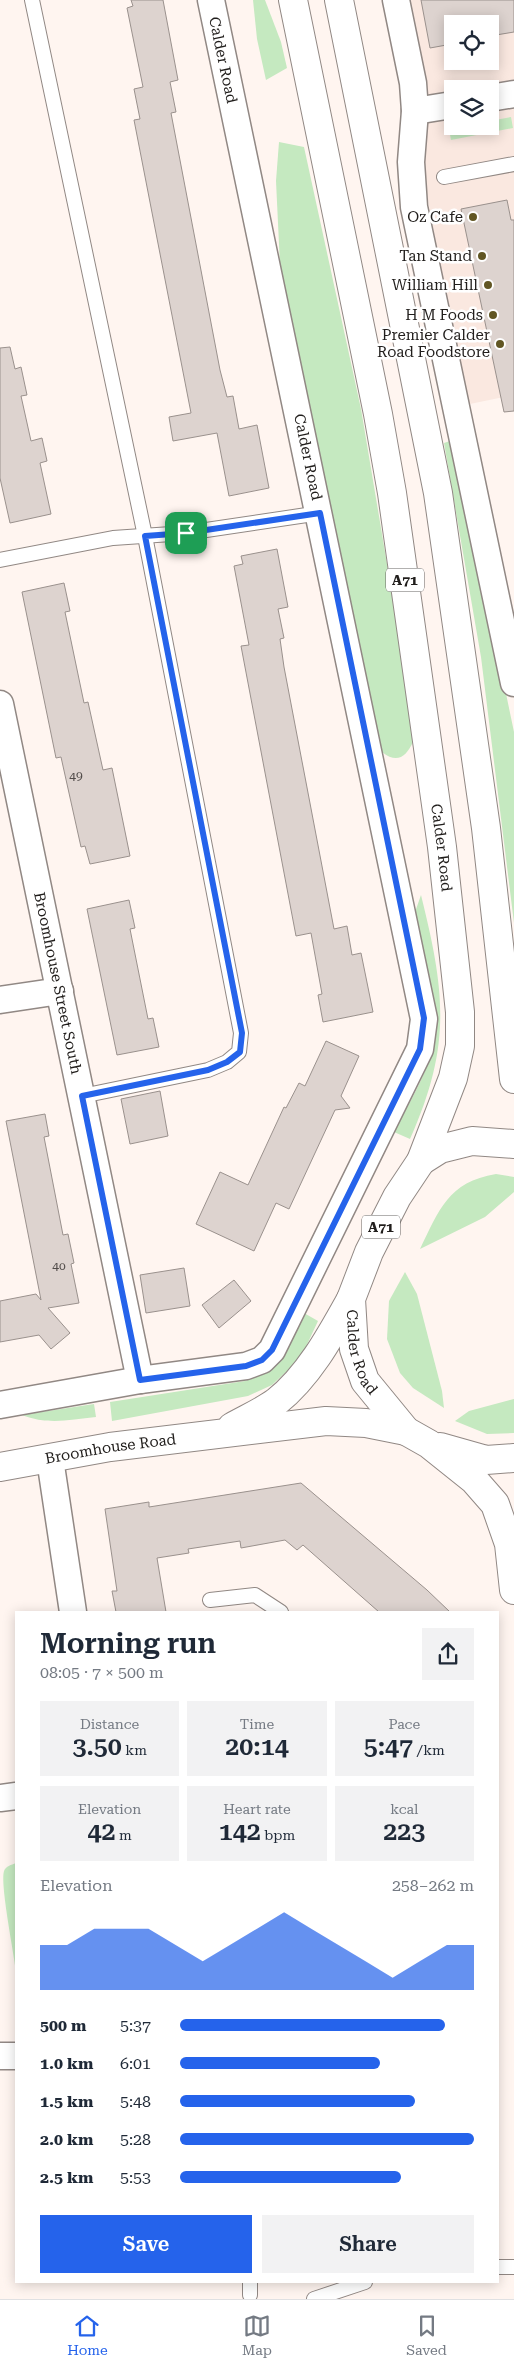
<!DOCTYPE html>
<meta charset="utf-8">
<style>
:root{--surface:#fff;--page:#f2f2f3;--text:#1f2937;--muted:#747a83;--line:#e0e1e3;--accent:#2563eb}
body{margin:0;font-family:"Roboto Serif",serif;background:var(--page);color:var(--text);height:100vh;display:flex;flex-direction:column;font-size:19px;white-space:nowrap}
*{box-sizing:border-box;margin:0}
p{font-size:16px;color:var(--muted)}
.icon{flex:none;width:28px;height:28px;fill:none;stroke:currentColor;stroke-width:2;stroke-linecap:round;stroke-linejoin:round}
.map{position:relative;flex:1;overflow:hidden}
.panel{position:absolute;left:15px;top:1611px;width:484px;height:672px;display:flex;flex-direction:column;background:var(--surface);border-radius:0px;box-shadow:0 2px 12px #0003}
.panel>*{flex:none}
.buttons{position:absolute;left:444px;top:15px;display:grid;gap:10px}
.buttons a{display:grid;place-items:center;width:55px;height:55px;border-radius:0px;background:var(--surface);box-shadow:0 2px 12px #0003;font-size:25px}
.pin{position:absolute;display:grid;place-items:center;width:42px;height:42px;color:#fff;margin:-21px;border-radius:10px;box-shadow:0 2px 8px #0006}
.round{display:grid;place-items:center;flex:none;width:52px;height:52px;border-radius:0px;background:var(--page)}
.headline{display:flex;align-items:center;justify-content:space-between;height:85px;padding:0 25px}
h1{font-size:28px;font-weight:600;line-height:38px}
.stats{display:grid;grid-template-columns:repeat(3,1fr);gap:8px;height:85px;padding:5px 25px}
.stats div{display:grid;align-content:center;border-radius:0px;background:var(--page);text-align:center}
.stats b{font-size:25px;font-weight:600}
.stats small{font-size:14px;font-weight:400}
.stats p{font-size:14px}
.chart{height:140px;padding:10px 25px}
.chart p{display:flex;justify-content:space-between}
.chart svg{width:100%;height:90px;margin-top:5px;fill:var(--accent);opacity:.7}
.cta{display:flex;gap:10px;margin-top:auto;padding:10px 25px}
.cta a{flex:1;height:58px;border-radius:0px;background:var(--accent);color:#fff;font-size:20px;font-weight:600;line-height:58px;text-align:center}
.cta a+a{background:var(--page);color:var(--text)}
ul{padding:0 25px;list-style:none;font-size:16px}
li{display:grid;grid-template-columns:80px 60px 1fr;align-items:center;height:38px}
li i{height:12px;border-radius:6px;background:var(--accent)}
.menu{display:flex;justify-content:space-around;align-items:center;height:70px;border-top:1px solid var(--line);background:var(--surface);font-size:14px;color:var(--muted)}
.menu a{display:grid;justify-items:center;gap:2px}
.menu .active{color:var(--accent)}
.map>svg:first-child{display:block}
.built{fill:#fae8e0;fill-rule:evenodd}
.green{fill:#c5e9c0}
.building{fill:#ddd3cf;stroke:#9a918d}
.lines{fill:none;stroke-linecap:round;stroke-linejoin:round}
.service-casing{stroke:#918884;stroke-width:16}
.minor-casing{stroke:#918884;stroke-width:29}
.secondary-casing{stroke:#918884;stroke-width:30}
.primary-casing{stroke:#918884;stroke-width:30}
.service{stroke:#fff;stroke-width:14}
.minor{stroke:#fff;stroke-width:26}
.secondary{stroke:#fff;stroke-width:28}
.primary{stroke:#fff;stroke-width:28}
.route-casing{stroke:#fff;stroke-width:10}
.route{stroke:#2563eb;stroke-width:6}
.poi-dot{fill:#615623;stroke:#fff;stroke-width:2}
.labels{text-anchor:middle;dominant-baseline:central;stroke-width:5;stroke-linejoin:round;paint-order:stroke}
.number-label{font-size:12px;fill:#504b49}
.shield{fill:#fff;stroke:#646260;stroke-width:1}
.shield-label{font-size:14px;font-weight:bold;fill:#211e1c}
.street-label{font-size:15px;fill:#211e1c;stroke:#fff}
.poi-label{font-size:15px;fill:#211e1c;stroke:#fff;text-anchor:end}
</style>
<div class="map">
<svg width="514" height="2299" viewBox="0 0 514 2299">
<rect width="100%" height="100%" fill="#fff5f0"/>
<path class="built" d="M392,0H514V395L465,405ZM452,24H490V61H452ZM452,89H490V126H452Z"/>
<g class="green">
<path d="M253,0H265L281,42L287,68L266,80L257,39Z"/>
<path d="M511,117L513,128L451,140L449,129L490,126V121Z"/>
<path d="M279,142L304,147L361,409L404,665L413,742C406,757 397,764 382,752L280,265L276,181Z"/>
<path d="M453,440L514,732V923L481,657L444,443Z"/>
<path d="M421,895C445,992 452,1045 410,1139L394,1132C411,1099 432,1067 436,1030L414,915Z"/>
<path d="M496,1174L514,1177V1192L485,1217L420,1249C439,1210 448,1182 496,1174Z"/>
<path d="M405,1272L417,1294L442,1391L444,1408L413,1388L400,1373L387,1339L389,1301Z"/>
<path d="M304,1313L318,1321L304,1351L289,1369L272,1385L248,1396L112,1421L110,1402L245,1381C283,1366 286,1347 304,1313Z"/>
<path d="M514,1399V1433L487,1434L455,1421L469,1411Z"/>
<path d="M94,1404L96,1417C69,1420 47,1425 22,1415Z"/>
<path d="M16,1863V1971C14,1953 0,1884 4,1871C6,1866 11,1865 16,1863Z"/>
</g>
<g class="building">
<path d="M131,0H163L178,80L170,82L176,112L171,113L220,370L227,397L233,396L239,429L257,425L269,488L229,496L217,433L173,441L169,417L191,413L134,120L140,119L134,89L143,87L127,8L133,6Z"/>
<path d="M421,0H514V32L490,36V24H452V44L430,48Z"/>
<path d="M507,200L511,220H514V411L504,412L461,209Z"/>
<path d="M10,347L15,369L21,367L27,395L21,396L31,441L42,438L47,461L40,463L51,514L10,523L0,478V348Z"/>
<path d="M277,549L288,607L278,609L284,638L280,639L284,667L334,929L347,926L352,955L361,953L373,1012L323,1022L318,995L322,994L311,933L296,936L241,646L249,645L234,566L243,564L241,556Z"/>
<path d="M64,583L70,611L65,612L84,703L88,702L103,770L112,768L130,856L90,864L85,846L81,847L61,757L56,758L22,592Z"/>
<path d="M129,900L135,928L130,929L148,1019L153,1018L159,1047L117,1055L87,909Z"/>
<path d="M326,1041L359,1056L341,1096L350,1108L335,1110L289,1209L276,1203L254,1251L196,1224L220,1172L248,1185L284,1107L286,1108L299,1083L305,1086Z"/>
<path d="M160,1091L168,1136L130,1144L121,1099Z"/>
<path d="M45,1114L49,1136L44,1137L63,1235L68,1234L74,1263L71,1264L79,1303L48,1308L70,1333L51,1349L39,1335L0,1342V1301L36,1294L41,1300L6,1121Z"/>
<path d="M184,1268L190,1306L146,1313L140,1275Z"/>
<path d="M234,1280L251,1301L219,1328L202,1305Z"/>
<path d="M301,1483L427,1590L450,1612H379L303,1545L297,1550L285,1540L241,1548L240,1541L188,1549L189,1553L157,1558L166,1612H116L112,1591H117L105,1509L149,1502V1507Z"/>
</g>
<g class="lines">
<defs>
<g id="service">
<path d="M32,0L145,536L241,1033L239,1052L227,1062L208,1070L82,1096"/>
<path d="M444,177L514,164"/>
<path d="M0,560L113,538L186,533L320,513"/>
<path d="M210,1600L255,1595L281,1612"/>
<path d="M498,2267H514"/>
<path d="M250,2295V2282"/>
<path d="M314,2299L365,2282"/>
</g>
<g id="minor">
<path d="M396,0L413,83L415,111L411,162L414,207L514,683"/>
<path d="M490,98L514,94"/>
<path d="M415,111L452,105"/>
<path id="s1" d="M0,704L140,1380"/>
<path d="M0,1000L60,991"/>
<path d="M0,1405L140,1380L246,1366L262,1360L272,1350L420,1049L424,1019L211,0"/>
<path d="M50,1459L73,1612"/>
<path d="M0,1798L16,1796"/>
<path d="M0,2056H16"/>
</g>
<g id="secondary">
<path d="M232,1427C246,1419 262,1412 276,1402C309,1376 331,1335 351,1299"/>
<path id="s2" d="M0,1467L110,1447L326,1421L366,1423L406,1431"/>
</g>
<g id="primary">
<path id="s3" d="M293,0L378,414L392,493L442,847L460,1012V1046L453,1078L421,1161L397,1197L369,1252L351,1299L354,1349L365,1381L406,1431L429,1444L474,1480L495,1504L509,1544L514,1590"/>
<path d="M339,0L438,493L486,828L514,1079"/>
<path d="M421,1161L440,1149L472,1141L514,1144"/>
<path d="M440,1447L486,1460L514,1458"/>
</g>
</defs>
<use href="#service" class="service-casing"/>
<use href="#minor" class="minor-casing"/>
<use href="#secondary" class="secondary-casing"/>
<use href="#primary" class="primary-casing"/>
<use href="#service" class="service"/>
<use href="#minor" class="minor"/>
<use href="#secondary" class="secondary"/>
<use href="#primary" class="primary"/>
</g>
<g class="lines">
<defs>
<path id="route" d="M320,513L424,1018L420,1049L272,1350L262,1360L246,1366L140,1380L82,1096L208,1070L227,1062L240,1052L242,1033L145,536L186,533Z"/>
</defs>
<use href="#route" class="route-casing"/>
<use href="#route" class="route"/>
</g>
<g class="poi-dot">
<circle cx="473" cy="217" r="5"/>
<circle cx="482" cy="256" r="5"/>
<circle cx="488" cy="285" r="5"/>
<circle cx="493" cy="315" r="5"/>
<circle cx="500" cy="344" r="5"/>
</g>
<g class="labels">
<g class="number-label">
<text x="76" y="776">49</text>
<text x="59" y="1266">40</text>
</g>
<g class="shield">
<rect x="386" y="568.5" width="38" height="23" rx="4"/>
<rect x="362" y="1215.5" width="38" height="23" rx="4"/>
</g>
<g class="shield-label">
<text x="405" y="580">A71</text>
<text x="381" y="1227">A71</text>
</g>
<g class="street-label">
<text transform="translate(223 60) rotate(78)">Calder Road</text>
<text transform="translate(308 457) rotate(78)">Calder Road</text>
<text stroke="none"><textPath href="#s3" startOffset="861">Calder Road</textPath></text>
<text stroke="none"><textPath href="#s1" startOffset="285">Broomhouse Street South</textPath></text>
<text stroke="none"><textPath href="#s3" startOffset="1392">Calder Road</textPath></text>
<text stroke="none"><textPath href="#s2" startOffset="112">Broomhouse Road</textPath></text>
</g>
<g class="poi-label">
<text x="463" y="217">Oz Cafe</text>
<text x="472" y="256">Tan Stand</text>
<text x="478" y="285">William Hill</text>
<text x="483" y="315">H M Foods</text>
<text x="490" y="335">Premier Calder<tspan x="490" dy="17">Road Foodstore</tspan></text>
</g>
</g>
</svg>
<div class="buttons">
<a><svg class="icon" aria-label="locate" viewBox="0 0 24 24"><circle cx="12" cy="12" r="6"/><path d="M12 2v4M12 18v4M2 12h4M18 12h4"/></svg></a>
<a><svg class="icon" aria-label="layers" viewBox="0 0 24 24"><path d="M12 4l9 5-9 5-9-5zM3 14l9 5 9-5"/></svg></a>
</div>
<div class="pin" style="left:186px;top:533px;background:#1e9e55"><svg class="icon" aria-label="arrive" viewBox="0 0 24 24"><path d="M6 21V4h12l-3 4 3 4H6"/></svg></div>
<section class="panel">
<div class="headline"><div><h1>Morning run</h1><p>08:05 · 7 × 500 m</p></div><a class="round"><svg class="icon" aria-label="share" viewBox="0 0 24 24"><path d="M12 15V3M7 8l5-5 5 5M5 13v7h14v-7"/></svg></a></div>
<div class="stats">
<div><p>Distance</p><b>3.50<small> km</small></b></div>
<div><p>Time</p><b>20:14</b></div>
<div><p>Pace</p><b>5:47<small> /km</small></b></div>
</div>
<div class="stats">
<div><p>Elevation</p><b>42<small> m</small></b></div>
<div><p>Heart rate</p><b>142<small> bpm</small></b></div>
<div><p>kcal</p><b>223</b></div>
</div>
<div class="chart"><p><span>Elevation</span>258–262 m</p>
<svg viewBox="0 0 160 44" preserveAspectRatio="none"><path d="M0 44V22L10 22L20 14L30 14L40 14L50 22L60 30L70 22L80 14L90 6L100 14L110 22L120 30L130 38L140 30L150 22L160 22V44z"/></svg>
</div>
<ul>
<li><b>500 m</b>5:37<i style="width:90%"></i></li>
<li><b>1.0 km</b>6:01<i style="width:68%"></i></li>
<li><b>1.5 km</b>5:48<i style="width:80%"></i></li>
<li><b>2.0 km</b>5:28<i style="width:100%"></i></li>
<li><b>2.5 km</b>5:53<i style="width:75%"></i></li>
</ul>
<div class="cta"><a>Save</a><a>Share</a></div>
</section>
</div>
<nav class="menu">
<a class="active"><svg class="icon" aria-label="home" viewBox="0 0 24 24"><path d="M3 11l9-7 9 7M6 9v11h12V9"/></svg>Home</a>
<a><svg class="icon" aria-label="map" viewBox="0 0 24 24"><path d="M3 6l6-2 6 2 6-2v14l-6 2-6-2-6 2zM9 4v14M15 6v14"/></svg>Map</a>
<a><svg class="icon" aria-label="saved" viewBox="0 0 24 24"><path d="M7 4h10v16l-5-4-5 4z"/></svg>Saved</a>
</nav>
